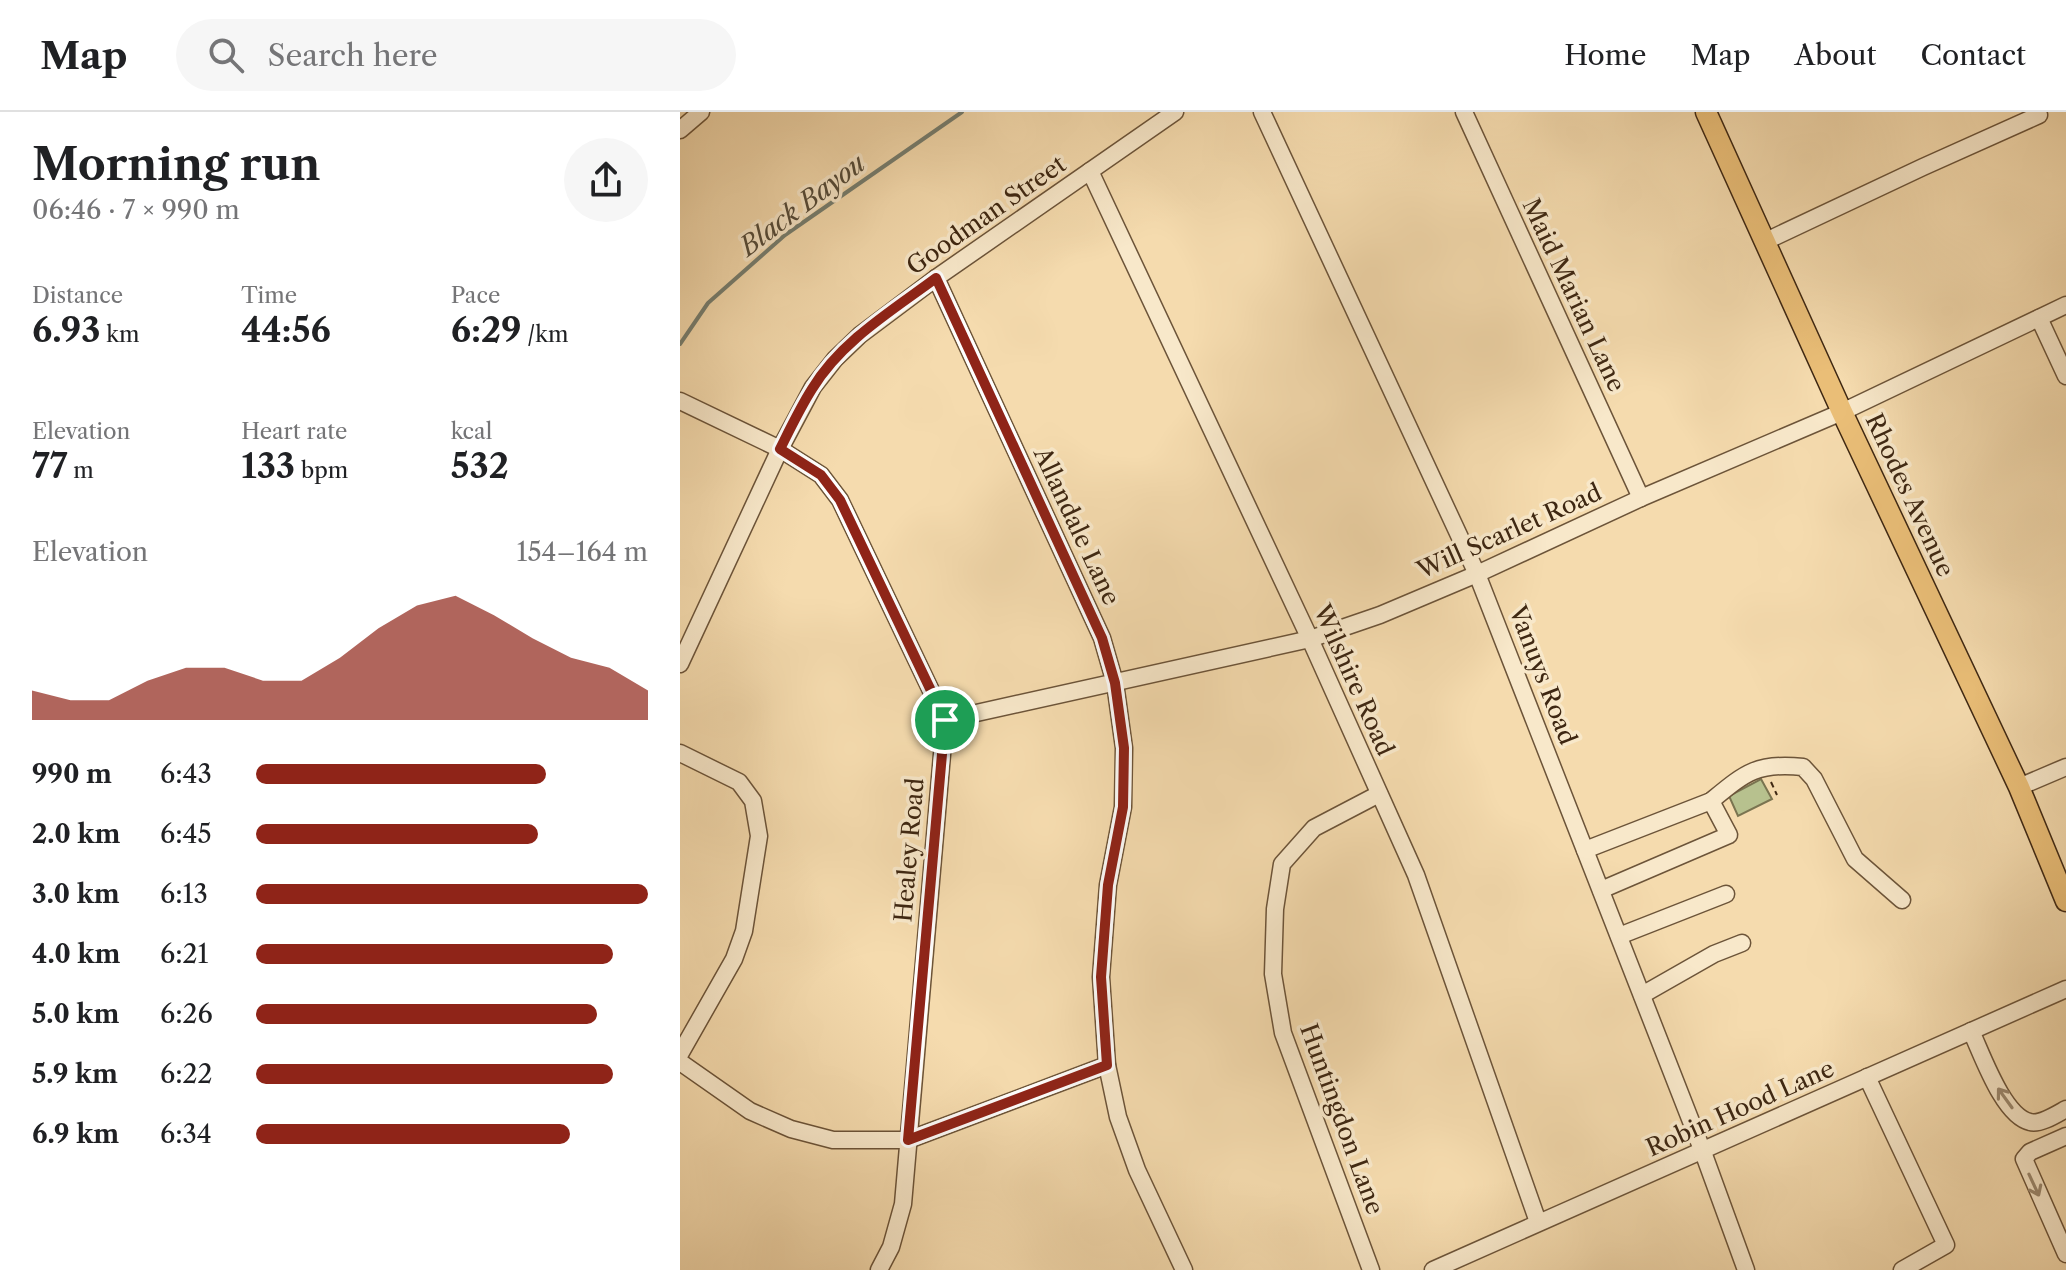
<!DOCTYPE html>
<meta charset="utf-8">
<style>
:root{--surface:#fff;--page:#f6f6f6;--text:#202124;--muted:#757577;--line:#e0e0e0;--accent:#8f2418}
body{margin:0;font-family:"Libre Caslon Text",serif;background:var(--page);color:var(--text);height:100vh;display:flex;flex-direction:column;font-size:30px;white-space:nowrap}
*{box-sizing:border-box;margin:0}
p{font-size:26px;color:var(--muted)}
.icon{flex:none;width:44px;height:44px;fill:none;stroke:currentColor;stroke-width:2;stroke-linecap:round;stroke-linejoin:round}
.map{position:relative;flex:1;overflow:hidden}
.side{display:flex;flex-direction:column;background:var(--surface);width:680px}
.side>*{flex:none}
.pin{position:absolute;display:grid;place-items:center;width:68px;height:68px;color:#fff;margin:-34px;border:4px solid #fff;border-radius:50%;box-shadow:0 2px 8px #0007}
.round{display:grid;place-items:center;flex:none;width:84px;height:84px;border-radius:42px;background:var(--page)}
.headline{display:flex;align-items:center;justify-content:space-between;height:136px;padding:0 32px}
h1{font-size:44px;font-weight:700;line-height:60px}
.stats{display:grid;grid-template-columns:repeat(3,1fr);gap:12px;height:136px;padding:8px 32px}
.stats div{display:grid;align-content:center}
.stats b{font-size:34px;font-weight:700}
.stats small{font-size:22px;font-weight:400}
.stats p{font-size:22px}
.chart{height:224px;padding:16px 32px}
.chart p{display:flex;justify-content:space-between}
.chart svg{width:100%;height:144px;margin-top:8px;fill:var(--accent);opacity:.7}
ul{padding:0 32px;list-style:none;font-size:26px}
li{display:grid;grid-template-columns:128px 96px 1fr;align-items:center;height:60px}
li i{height:20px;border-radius:10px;background:var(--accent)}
header{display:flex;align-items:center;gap:48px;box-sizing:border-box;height:112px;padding:0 40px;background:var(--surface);border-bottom:2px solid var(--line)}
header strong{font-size:38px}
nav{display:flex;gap:44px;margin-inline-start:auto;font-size:28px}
.search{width:560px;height:72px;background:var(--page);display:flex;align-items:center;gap:20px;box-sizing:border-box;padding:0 28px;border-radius:44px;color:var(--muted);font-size:30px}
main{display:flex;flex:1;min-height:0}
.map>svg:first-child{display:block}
.green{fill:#b7c18e;stroke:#7a7450;stroke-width:2}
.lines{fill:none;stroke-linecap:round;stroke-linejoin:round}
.stream{stroke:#777f71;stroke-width:4}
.minor-casing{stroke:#6c5439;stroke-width:19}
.major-casing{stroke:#3e2712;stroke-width:23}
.path{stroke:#3e2712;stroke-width:2;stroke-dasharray:6 4;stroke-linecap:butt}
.minor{stroke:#f8e8ca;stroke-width:16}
.major{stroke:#eabe77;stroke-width:20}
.oneway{stroke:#9b886e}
.route-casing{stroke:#fff;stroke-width:16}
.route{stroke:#8f2418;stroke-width:10}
.labels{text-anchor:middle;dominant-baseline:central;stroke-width:7;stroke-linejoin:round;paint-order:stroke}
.street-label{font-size:24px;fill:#3e2712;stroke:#f8e8ca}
.water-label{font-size:26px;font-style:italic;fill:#564c3a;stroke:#f8e8ca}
</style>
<header>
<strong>Map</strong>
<div class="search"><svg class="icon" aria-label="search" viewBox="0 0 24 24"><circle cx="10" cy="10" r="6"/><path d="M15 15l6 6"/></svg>Search here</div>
<nav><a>Home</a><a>Map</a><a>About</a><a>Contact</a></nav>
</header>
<main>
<section class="side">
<div class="headline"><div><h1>Morning run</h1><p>06:46 · 7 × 990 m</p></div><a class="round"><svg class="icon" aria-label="share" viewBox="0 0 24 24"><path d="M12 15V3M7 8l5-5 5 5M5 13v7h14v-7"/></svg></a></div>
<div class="stats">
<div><p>Distance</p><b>6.93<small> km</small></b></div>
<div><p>Time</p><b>44:56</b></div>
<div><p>Pace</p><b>6:29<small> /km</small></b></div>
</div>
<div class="stats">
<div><p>Elevation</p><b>77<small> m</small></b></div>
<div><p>Heart rate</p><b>133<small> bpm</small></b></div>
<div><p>kcal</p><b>532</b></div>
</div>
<div class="chart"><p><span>Elevation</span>154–164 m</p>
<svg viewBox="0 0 160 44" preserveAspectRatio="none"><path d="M0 44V35L10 38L20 38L30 32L40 28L50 28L60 32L70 32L80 25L90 16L100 9L110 6L120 12L130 19L140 25L150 28L160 35V44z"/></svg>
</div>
<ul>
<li><b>990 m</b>6:43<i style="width:74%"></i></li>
<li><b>2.0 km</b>6:45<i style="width:72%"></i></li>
<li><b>3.0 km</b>6:13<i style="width:100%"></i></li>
<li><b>4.0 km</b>6:21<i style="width:91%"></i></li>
<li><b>5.0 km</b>6:26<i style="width:87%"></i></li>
<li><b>5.9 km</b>6:22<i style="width:91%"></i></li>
<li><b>6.9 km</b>6:34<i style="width:80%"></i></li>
</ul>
</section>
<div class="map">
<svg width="1386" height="1158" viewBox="0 0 1386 1158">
<rect width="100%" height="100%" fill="#f5dbae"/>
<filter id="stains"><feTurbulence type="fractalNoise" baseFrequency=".0025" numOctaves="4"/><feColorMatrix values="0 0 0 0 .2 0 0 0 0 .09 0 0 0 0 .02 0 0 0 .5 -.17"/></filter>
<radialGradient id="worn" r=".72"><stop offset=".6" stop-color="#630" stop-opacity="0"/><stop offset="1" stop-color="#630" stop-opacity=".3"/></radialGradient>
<path class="green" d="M1081,667L1092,687L1058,704L1049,684Z"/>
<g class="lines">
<path class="stream" d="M0,232L28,191L105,123L282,0"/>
<defs>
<g id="minor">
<path d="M582,0L797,462L1023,1040L1066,1158"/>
<path d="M784,0L961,386"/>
<path d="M0,18L21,0"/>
<path d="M410,59L630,527L736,763L858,1110"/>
<path d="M1086,129L1243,55L1359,3L1358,0"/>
<path d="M256,166L422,526L435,571L444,636L443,695L428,773L421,865L427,953L438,1005L457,1058L504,1158"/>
<path d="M1359,206L1386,264"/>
<path d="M0,289L100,337L141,363L160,388L265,608L223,1092L211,1135L199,1158"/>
<path d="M0,552L100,337L133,275L155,247L180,223L256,166L495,0"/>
<path d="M265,608L630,527L700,503L797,462L961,386L1162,300L1386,193"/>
<path d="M0,641L59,670L73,689L79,724L64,819L54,847L0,942"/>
<path d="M1339,675L1386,655"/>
<path d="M1031,689C1065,661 1077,650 1123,655L1134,667L1175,747L1222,788"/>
<path d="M905,738L1031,689L1049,723L921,778"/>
<path d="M939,824L1046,782"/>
<path d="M962,883L1034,842L1062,831"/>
<path d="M1291,919C1302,942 1323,1004 1350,1010C1360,1013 1377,1002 1386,997"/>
<path d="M0,950L70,999L111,1017L153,1028H228L427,953"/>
<path d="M1187,965L1266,1133L1222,1158"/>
<path d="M1386,1024L1350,1040L1344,1047L1386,1142"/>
<path d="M691,1158L603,921L593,862L595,797L602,752L634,716L699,682"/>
<path d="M753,1158L1386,877"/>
</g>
<path id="major" d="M1026,0L1162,300L1339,675L1386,789"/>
</defs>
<use href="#minor" class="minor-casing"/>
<use href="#major" class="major-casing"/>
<path class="path" d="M1091,670L1097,683"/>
<use href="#minor" class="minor"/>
<use href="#major" class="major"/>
</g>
<defs><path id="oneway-shaft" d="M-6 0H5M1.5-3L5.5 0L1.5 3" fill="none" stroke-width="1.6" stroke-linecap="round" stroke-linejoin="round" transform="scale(2)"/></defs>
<g class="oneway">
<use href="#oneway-shaft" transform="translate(1325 986) rotate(-126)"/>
<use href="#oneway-shaft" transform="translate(1354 1073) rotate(65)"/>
</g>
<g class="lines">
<defs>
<path id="route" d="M256,166L422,526L435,571L444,636L443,695L428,773L421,865L427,953L228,1028L265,608L160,388L141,363L100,337C110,317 120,296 132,277C161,229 213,198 256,166Z"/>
</defs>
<use href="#route" class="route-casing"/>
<use href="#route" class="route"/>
</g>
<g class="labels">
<g class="street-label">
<text transform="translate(306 103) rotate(-35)">Goodman Street</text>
<text transform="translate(894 183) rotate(65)">Maid Marian Lane</text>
<text transform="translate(1230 383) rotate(65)">Rhodes Avenue</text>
<text transform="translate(397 414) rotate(65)">Allandale Lane</text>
<text transform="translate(829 419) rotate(-24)">Will Scarlet Road</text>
<text transform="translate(863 563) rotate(69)">Vanuys Road</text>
<text transform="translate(674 568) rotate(66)">Wilshire Road</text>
<text transform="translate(229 738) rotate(-85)">Healey Road</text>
<text transform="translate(1060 996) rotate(-24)">Robin Hood Lane</text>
<text transform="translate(662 1007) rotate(70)">Huntingdon Lane</text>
</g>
<g class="water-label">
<text transform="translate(122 93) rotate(-37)">Black Bayou</text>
</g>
</g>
<rect width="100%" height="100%" filter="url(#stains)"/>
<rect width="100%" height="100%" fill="url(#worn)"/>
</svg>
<div class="pin" style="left:265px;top:608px;background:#1e9e55"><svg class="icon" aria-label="arrive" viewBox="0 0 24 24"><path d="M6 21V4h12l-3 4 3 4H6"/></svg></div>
</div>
</main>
